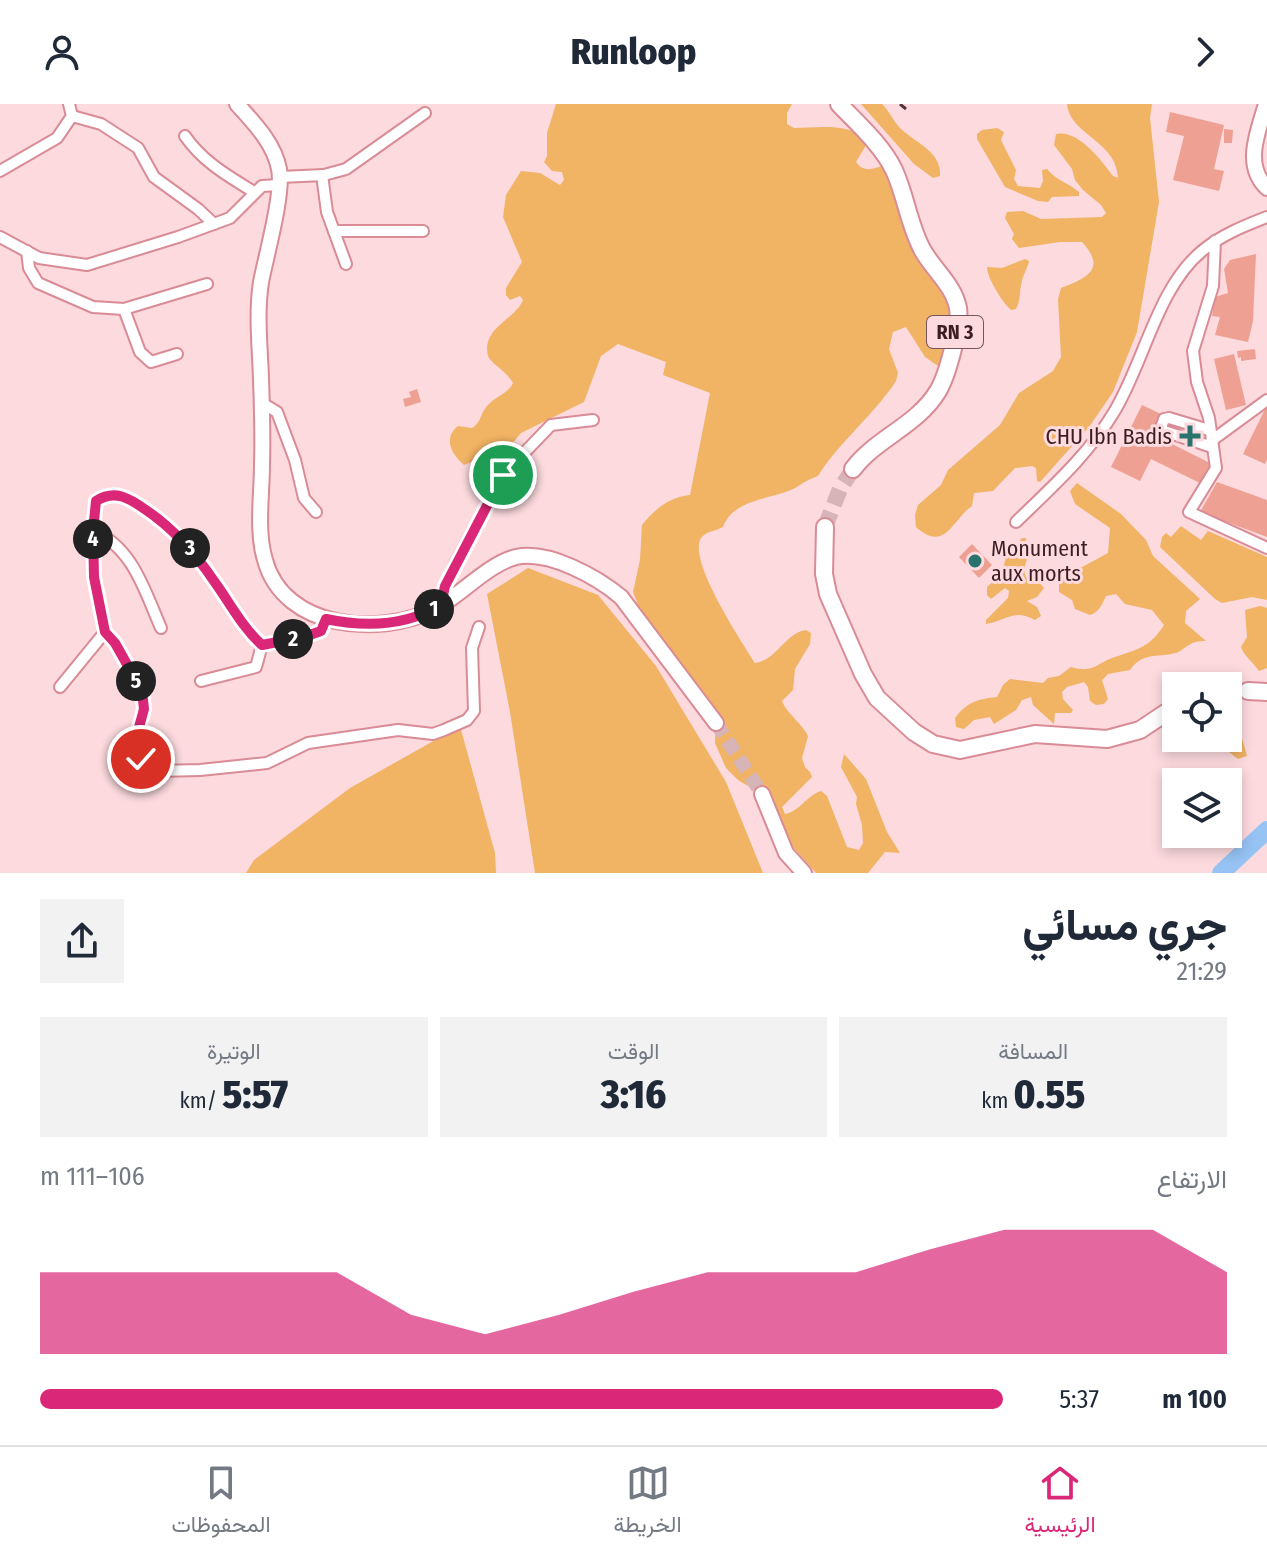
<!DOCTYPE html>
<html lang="ar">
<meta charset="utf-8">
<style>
:root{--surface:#fff;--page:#f2f2f3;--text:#1f2937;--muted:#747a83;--line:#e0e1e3;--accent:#db2777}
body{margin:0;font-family:"Fira Sans Condensed",Vazirmatn,sans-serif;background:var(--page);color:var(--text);direction:rtl;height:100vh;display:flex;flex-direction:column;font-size:30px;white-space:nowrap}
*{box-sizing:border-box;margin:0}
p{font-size:26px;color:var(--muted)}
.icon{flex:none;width:44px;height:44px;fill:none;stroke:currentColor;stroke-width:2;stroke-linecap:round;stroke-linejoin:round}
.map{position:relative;height:769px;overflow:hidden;direction:ltr}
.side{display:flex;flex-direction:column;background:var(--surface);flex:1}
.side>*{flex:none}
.tools{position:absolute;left:1162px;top:568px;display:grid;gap:16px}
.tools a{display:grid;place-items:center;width:80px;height:80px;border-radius:0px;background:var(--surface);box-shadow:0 4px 12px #0003;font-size:40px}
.pin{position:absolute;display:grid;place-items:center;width:68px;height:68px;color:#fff;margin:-34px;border:4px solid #fff;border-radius:50%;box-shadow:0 2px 8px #0007}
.km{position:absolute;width:40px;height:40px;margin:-20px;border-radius:50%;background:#222;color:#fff;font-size:22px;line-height:40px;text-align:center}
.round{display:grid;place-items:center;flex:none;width:84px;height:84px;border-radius:0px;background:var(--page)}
.overview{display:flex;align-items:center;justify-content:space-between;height:136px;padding:0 40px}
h1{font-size:44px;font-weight:800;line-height:60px}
.figures{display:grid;grid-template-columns:repeat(3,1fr);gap:12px;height:136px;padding:8px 40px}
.figures div{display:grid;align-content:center;border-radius:0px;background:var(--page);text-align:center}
.figures b{font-size:40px;font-weight:800}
.figures small{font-size:22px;font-weight:400}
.figures p{font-size:22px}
.chart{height:224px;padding:16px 40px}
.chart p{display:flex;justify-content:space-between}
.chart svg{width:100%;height:144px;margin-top:8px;fill:var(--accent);opacity:.7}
ul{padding:0 40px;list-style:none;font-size:26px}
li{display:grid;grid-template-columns:128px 96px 1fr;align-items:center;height:60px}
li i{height:20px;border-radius:10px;background:var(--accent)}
header{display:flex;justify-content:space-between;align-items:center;height:104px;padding:0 40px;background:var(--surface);font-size:36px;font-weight:800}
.dock{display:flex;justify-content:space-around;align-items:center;height:112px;border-top:2px solid var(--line);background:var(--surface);font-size:22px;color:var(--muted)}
.dock a{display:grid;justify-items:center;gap:4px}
.dock .on{color:var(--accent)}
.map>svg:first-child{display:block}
.green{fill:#f1b364}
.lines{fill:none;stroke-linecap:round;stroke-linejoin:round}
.river{stroke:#96c3f4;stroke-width:18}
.building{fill:#eea192}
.secondary-tunnel{stroke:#d6b4b8;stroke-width:14;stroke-dasharray:14 7;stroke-linecap:butt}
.primary-tunnel{stroke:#d6b4b8;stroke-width:16;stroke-dasharray:16 8;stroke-linecap:butt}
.street-casing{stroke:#d98b96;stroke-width:14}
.secondary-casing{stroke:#d98b96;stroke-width:18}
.primary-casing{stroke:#d98b96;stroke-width:20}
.street{stroke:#fff;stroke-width:10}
.secondary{stroke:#fff;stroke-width:14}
.primary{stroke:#fff;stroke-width:16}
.rail{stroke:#533539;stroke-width:3;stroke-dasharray:14 14;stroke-linecap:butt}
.route-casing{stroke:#fff;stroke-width:16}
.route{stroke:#db2777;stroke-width:10}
.poi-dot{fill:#29736f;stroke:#fcdade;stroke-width:3}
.labels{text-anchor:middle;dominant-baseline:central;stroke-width:6;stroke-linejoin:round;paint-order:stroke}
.shield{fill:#fcdade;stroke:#76565a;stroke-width:2}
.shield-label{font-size:20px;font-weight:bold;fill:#3c1e22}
.poi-label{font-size:22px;fill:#3c1e22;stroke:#fcdade;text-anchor:end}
</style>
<header><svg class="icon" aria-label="forward" viewBox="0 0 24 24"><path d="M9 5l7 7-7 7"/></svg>Runloop<svg class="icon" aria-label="person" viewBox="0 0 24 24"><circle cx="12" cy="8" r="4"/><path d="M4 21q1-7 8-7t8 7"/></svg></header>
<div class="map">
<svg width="1267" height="769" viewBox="0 0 1267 769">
<rect width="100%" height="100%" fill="#fcdade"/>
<g class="green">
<path d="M556,0H792L787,9V20L794,24C816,24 850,18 866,36L865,43L856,58C865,70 873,64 886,61L945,186C954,212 946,237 941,264L925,253L906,223L893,228L889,245L898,269L896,277C873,312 840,337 818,372C809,375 803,379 795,384C771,396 734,394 723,423C716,427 706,427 701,434C687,456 742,538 755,559C777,556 785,529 806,526L811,529L810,540L795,565L793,586L782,597C787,610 801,618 808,632L802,654L805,663L810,668L812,673L782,703L785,710C799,708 806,692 821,687L827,692L847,743L859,746L863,739L862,721L856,700L857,693L841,663L844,650L866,675L887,728L900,749L885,748L868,769H816L785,734L762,690L738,676L726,664L715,639L716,606L640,506L633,488L640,456L642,421C655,405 669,393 690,391L710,289L663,271L666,258L618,240L601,252L584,298L521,329L501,353L481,358L476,356L464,361C451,350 443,334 458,322L472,324C481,319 480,310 487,302C495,292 508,290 513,279C507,267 491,260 488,252C481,224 516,215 523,196L520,192L510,196L506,191V184L522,158L503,113L506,91L521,67L540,69L560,81L564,76L562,68L552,67L544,58L547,52V29Z"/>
<path d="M861,0H882C890,8 893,17 901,25C916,39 942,48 940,72L933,74L914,60Z"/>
<path d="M1067,0H1152L1150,14L1159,98L1137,228L1113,288L1089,323L1040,378L1037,377L1036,364L1032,362L1015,364L993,387L974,389L972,402C952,416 945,449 916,423L915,411L918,401L941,381L948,366L1000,321L1019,289L1053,267L1061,253L1058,195L1061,184C1087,174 1107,165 1082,138H1060L1019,144L1012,135L1014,130L1005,114L1007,108L1023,107L1041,115L1102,113L1106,109L1101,101L1083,86L1075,76L1072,65L1054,41L1056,30C1078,25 1101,56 1113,72L1118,74C1117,37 1070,31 1067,0Z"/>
<path d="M997,24L1004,28L1001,36L1016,66L1014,75L1018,82L1040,84L1043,77L1042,66L1047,65C1057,77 1069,79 1079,88V92L1052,93L1048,98L1038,97L1005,83L977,35V30L982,26Z"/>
<path d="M1025,155L1029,157C1028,164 1023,170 1022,177C1019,188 1021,196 1016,205L1011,206C1003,199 987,174 987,163L1002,164Z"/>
<path d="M1077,379L1121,410L1146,436L1153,452L1200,495L1186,507L1185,519L1206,537C1186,536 1186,548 1171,550C1155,553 1142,549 1130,566L1108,570L1102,576L1108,595L1104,600L1096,601L1090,597L1088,583L1084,578L1067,583L1062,588L1063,595L1073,606L1071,609H1055L1054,620L1033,601L1031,593L1022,596L1016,606L994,620L990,613L974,616L964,625L956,623L955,614C967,598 978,595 997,593L1003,581L1010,575L1043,579L1048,574L1059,572L1071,563C1096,570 1096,558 1118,552C1139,545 1151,542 1164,521L1152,506L1125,500L1116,490L1106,492C1102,501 1099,508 1090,511L1075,505L1072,496L1059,488V477L1062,474L1108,449L1110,424L1075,400L1070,387Z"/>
<path d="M1181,422L1201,436L1208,427L1267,453V496L1252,493L1222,499L1215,495L1160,443L1162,433L1166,429L1171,433Z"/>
<path d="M1022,434H1026L1027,447L1029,448C1027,459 1021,464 1027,475L1039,478L1044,484L1037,493L1027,497L1037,503L1041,512L1035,516C1014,504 1006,517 986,520V516L1008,494L1009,487L1005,484L991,495L987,491V483L1007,465L1004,461L1006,453Z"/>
<path d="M528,464L598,491L656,562L726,678L763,769H535L510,608L487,490Z"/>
<path d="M1260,502L1267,504V564L1259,567C1254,559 1244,552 1241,543L1247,533L1245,506Z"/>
<path d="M1228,610L1236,613L1247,652L1238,655L1229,648Z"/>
<path d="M460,622L495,749L496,769H246L254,756L350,684Z"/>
</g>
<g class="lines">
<path class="river" d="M1221,769L1267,726"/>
</g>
<g class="building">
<path d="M1170,8L1224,21L1214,65L1224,67L1219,87L1173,76L1184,32L1166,28Z"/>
<path d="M1224,25L1233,26L1232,39H1224Z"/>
<path d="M1256,150L1253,217L1248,238L1215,231L1220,213L1212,212L1215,193L1228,189L1224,165L1230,156Z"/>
<path d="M1255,245L1256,255L1241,257V253L1238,254L1237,247Z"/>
<path d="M1234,250L1246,301L1226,306L1214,255Z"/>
<path d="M417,285L421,298L405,303L403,295L411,293L409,288Z"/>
<path d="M1142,301L1163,311L1154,331L1214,361L1204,381L1151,355L1140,377L1111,363Z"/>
<path d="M1267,301V356L1265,360L1243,350Z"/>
<path d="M1217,378L1267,396V433L1200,408Z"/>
<path d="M972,440L992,461L979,474L959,453Z"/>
</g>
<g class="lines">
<path class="secondary-tunnel" d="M716,619L762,690"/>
<path class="primary-tunnel" d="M825,423L840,385L853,365"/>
<defs>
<g id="street">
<path d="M72,12L101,20L138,44L154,73L198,105L214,120"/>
<path d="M185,32C203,58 228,72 254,88"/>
<path d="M0,67L57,34L72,12L69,0"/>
<path d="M322,71L327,108L346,160"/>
<path d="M280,73L324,71L346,65L425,9"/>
<path d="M334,127H423"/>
<path d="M0,133L39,154L87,161L178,133L230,114L262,82L279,81"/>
<path d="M1215,137L1213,182L1193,247L1197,278L1209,314L1216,364L1189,408L1267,444"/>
<path d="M27,147L29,164L38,179L93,203L124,205L207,180"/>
<path d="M124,205L140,248L151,258L177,250"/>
<path d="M262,299L277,308L295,356L304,394L316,408"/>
<path d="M1209,326L1169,314L1164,315L1161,324L1164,327L1212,343"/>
<path d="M1211,337L1267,296"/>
<path d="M1016,418C1051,384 1089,350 1114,308C1144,259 1157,184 1202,147C1221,131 1244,122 1267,113"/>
<path d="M93,427C133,443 145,488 161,524"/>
<path d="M441,501L445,482L456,458L503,371L551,321L593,316"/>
<path d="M262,541C242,523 230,499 214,477C195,449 174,424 146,406C129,394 115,385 96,397L93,427L94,473L105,528L115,539L142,587L144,605L133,645L141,655L157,667L200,666L267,659L308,639L398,626L433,630L444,626L467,616L474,607L472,544L479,523"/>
<path d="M201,577L256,563L262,541L304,533L321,527L326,515"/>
<path d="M60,583L105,528"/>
</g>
<g id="secondary">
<path d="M237,0C254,19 274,39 279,65C284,88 266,152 261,178C256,210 260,243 261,275C262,303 263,332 262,360C262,391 256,426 265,456C284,526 380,533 435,505C461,491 488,460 516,453C549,446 597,473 621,493L716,619"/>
<path d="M1266,0C1258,28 1243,61 1267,84"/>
<path d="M762,690L786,749L804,769"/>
</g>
<g id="primary">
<path d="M839,0C858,20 882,41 894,66C906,92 909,122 923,147C934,166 954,182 958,204C961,222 947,272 938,287C917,322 876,334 853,365"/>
<path d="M825,423L824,470L828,490L863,570L877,594L914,628L933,640L960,646L1035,630L1107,635L1140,626L1176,602"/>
<path d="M1228,587L1233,586"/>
<path d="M1248,587L1267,588"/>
</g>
</defs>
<use href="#street" class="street-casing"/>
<use href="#secondary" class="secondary-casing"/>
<use href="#primary" class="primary-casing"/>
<use href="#street" class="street"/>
<use href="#secondary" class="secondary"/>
<use href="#primary" class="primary"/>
<path class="rail" d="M900,0L906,5"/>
</g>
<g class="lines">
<defs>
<path id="route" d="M141,655L133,645L144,605L142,587L115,539L105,528L94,473L93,427L96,397C115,385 129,394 146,406C174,425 195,449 214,477C230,499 242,523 262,541L304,533L321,527L326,515C364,523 406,522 441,501L445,482L503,371"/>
</defs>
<use href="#route" class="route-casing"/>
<use href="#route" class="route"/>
</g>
<g class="poi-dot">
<path d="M1186 320h8v8h8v8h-8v8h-8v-8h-8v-8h8z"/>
<circle cx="975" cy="457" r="8"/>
</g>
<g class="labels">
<rect class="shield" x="927" y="212" width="56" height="32" rx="6"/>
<g class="shield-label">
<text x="955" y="228">RN 3</text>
</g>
<g class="poi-label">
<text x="1172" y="332">CHU Ibn Badis</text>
<text x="991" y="444" text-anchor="start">Monument<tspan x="991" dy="25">aux morts</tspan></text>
</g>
</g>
</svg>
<div class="tools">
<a><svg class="icon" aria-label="locate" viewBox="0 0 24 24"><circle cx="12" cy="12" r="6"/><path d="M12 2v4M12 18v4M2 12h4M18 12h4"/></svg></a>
<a><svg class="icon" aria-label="layers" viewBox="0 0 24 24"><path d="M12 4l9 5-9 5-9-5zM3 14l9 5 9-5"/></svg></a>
</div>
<div class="pin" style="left:503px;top:371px;background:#1e9e55"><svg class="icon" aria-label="arrive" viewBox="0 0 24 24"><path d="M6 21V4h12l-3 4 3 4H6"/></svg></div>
<div class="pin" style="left:141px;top:655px;background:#d93025"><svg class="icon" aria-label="check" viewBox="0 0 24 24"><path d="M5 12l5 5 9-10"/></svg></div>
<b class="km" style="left:434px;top:505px">1</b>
<b class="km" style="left:293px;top:535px">2</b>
<b class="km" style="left:190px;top:444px">3</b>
<b class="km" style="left:93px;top:435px">4</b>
<b class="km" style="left:136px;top:577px">5</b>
</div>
<section class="side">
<div class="overview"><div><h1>جري مسائي</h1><p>21:29</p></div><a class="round"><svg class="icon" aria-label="share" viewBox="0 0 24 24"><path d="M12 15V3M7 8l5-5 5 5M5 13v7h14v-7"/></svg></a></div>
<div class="figures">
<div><p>المسافة</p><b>0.55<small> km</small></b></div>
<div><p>الوقت</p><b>3:16</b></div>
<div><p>الوتيرة</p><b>5:57<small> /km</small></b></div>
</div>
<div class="chart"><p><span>الارتفاع</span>106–111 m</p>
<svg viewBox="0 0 160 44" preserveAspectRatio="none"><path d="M0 44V19L10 19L20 19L30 19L40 19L50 32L60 38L70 32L80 25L90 19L100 19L110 19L120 12L130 6L140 6L150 6L160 19V44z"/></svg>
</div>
<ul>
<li><b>100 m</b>5:37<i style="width:100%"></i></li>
</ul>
</section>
<nav class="dock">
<a class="on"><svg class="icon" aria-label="home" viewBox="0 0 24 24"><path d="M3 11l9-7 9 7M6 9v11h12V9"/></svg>الرئيسية</a>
<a><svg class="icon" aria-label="map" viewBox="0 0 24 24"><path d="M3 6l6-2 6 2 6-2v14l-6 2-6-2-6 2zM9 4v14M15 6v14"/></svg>الخريطة</a>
<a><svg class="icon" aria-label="saved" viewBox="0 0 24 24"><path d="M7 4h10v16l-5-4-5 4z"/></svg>المحفوظات</a>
</nav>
